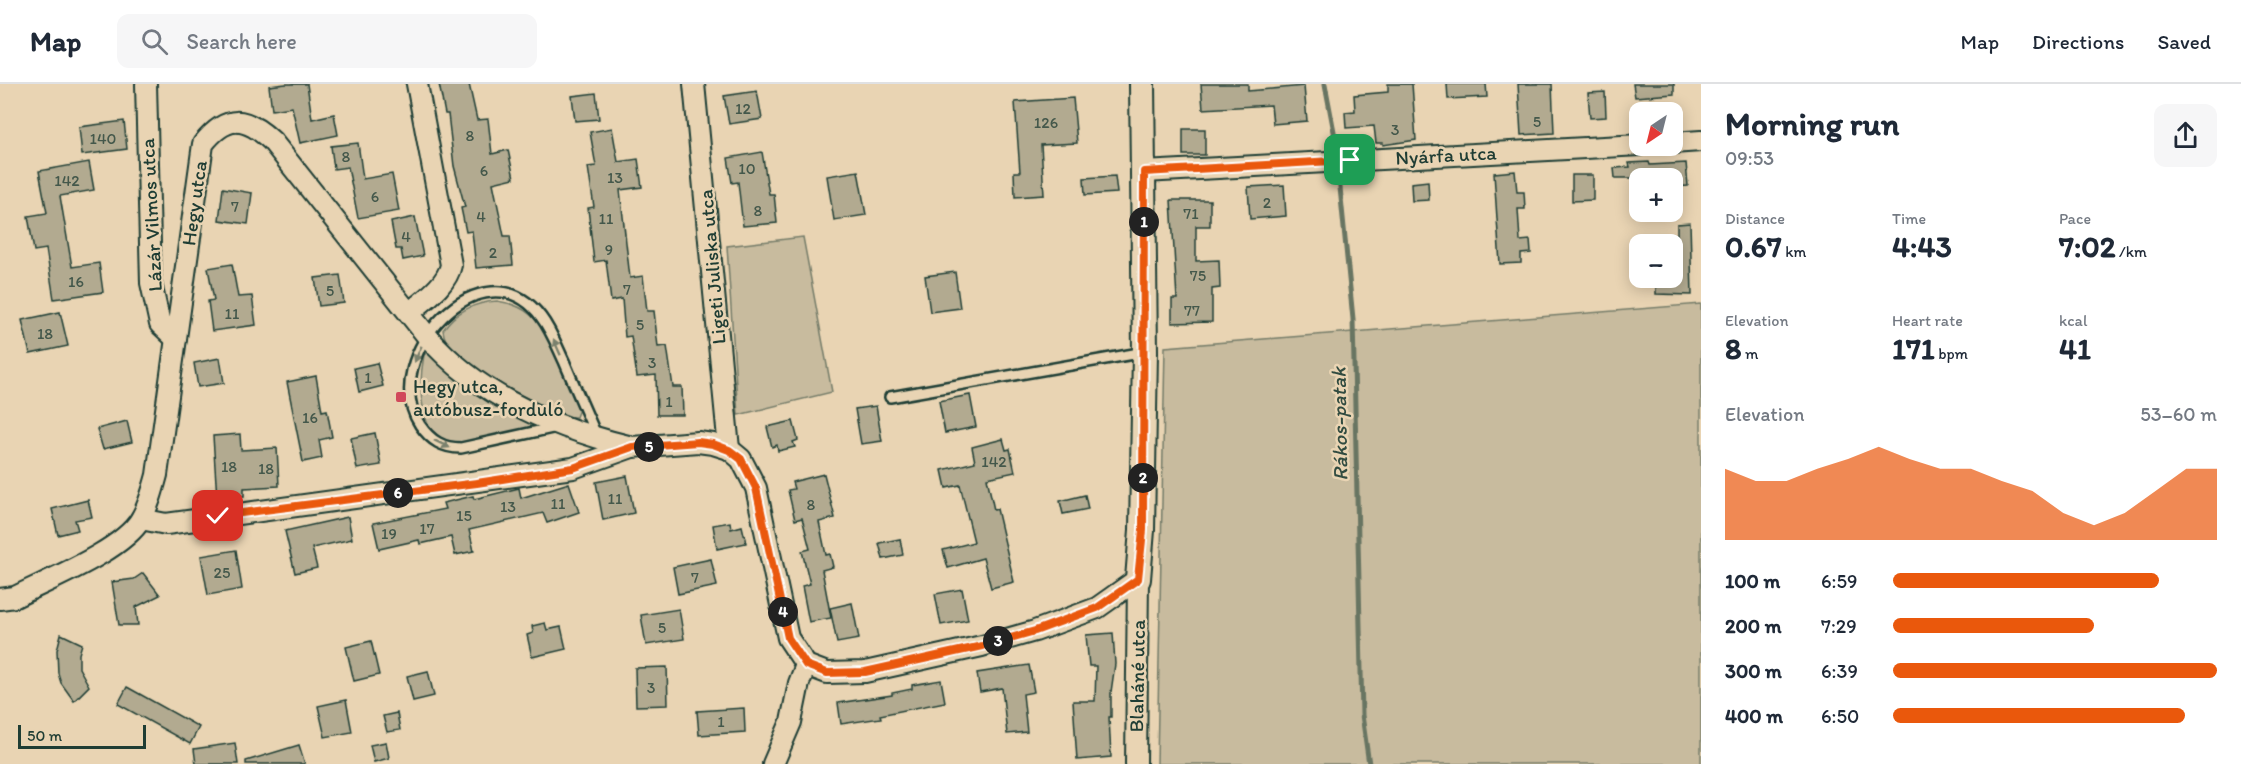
<!DOCTYPE html>
<meta charset="utf-8">
<style>
:root{--surface:#fff;--page:#f6f6f7;--text:#1f2937;--muted:#747a83;--line:#e0e1e3;--accent:#ea580c}
body{margin:0;font-family:Itim,sans-serif;background:var(--page);color:var(--text);height:100vh;display:flex;flex-direction:column;font-size:22px;white-space:nowrap}
*{box-sizing:border-box;margin:0}
p{font-size:20px;color:var(--muted)}
.icon{flex:none;width:33px;height:33px;fill:none;stroke:currentColor;stroke-width:2;stroke-linecap:round;stroke-linejoin:round}
.map{position:relative;flex:1;overflow:hidden}
.drawer{display:flex;flex-direction:column;background:var(--surface);width:540px}
.drawer>*{flex:none}
.needle{width:39px;rotate:215deg}
.fabs{position:absolute;left:1629px;top:18px;display:grid;gap:12px}
.fabs a{display:grid;place-items:center;width:54px;height:54px;border-radius:12px;background:var(--surface);box-shadow:0 3px 15px #0003;font-size:30px}
.scale{position:absolute;left:18px;bottom:15px;width:128px;box-sizing:border-box;padding-left:6px;border:3px solid #1f3d34;border-top:0;font-size:16px;line-height:21px;white-space:nowrap;color:#1f3d34;-webkit-text-stroke:4px #e9d4b3;paint-order:stroke}
.pin{position:absolute;display:grid;place-items:center;width:51px;height:51px;color:#fff;margin:-26px;border-radius:12px;box-shadow:0 3px 9px #0006}
.km{position:absolute;width:30px;height:30px;margin:-15px;border-radius:50%;background:#222;color:#fff;font-size:16px;line-height:30px;text-align:center}
.round{display:grid;place-items:center;flex:none;width:63px;height:63px;border-radius:12px;background:var(--page)}
.summary{display:flex;align-items:center;justify-content:space-between;height:102px;padding:0 24px}
h1{font-size:33px;font-weight:800;line-height:45px}
.metrics{display:grid;grid-template-columns:repeat(3,1fr);gap:9px;height:102px;padding:6px 24px}
.metrics div{display:grid;align-content:center}
.metrics b{font-size:30px;font-weight:800}
.metrics small{font-size:16px;font-weight:400}
.metrics p{font-size:16px}
.chart{height:168px;padding:12px 24px}
.chart p{display:flex;justify-content:space-between}
.chart svg{width:100%;height:108px;margin-top:6px;fill:var(--accent);opacity:.7}
ul{padding:0 24px;list-style:none;font-size:20px}
li{display:grid;grid-template-columns:96px 72px 1fr;align-items:center;height:45px}
li i{height:15px;border-radius:8px;background:var(--accent)}
header{display:flex;align-items:center;gap:36px;box-sizing:border-box;height:84px;padding:0 30px;background:var(--surface);border-bottom:2px solid var(--line)}
header strong{font-size:28px}
nav{display:flex;gap:33px;margin-inline-start:auto;font-size:21px}
.search{width:420px;height:54px;background:var(--page);display:flex;align-items:center;gap:15px;box-sizing:border-box;padding:0 21px;border-radius:12px;color:var(--muted);font-size:22px}
main{display:flex;flex:1;min-height:0}
.map>svg:first-child{display:block}
.green{fill:#c8bb9e;stroke:#747c69;stroke-width:1.5}
.lines{fill:none;stroke-linecap:round;stroke-linejoin:round}
.stream{stroke:#687462;stroke-width:5}
.building{fill:#b2aa90;stroke:#1f3d34;stroke-width:1.5}
.service-casing{stroke:#1f3d34;stroke-width:14}
.minor-casing{stroke:#1f3d34;stroke-width:24}
.tertiary-casing{stroke:#1f3d34;stroke-width:28}
.service{stroke:#e9d4b3;stroke-width:9}
.minor{stroke:#e9d4b3;stroke-width:20}
.tertiary{stroke:#e9d4b3;stroke-width:24}
.oneway{fill:#7a816d}
.route-casing{stroke:#fff;stroke-width:12}
.route{stroke:#ea580c;stroke-width:8}
.poi-dot{fill:#d1495b;stroke:#e9d4b3;stroke-width:2}
.labels{text-anchor:middle;dominant-baseline:central;stroke-width:5;stroke-linejoin:round;paint-order:stroke}
.number-label{font-size:16px;fill:#44584b}
.street-label{font-size:20px;fill:#1f3d34;stroke:#e9d4b3}
.poi-label{font-size:20px;fill:#1f3d34;stroke:#e9d4b3;text-anchor:start}
.water-label{font-size:21px;font-style:italic;fill:#314b40;stroke:#e9d4b3}
</style>
<header>
<strong>Map</strong>
<div class="search"><svg class="icon" aria-label="search" viewBox="0 0 24 24"><circle cx="10" cy="10" r="6"/><path d="M15 15l6 6"/></svg>Search here</div>
<nav><a>Map</a><a>Directions</a><a>Saved</a></nav>
</header>
<main>
<div class="map">
<svg width="1701" height="680" viewBox="0 0 1701 680">
<rect width="100%" height="100%" fill="#e9d4b3"/>
<filter id="ink" filterUnits="userSpaceOnUse"><feTurbulence type="fractalNoise" baseFrequency=".0167" numOctaves="2"/><feDisplacementMap in="SourceGraphic" scale="12" xChannelSelector="R" yChannelSelector="G"/><feConvolveMatrix kernelMatrix="1 2 1 2 8 2 1 2 1" color-interpolation-filters="sRGB"/></filter>
<g filter="url(#ink)">
<g class="green">
<path d="M803,153L832,308L738,331L727,162Z"/>
<path d="M497,217C519,220 533,229 545,248L579,325L576,333H569C539,320 445,282 443,246C455,228 475,218 497,217Z"/>
<path d="M1701,220V680H1157L1165,263Z"/>
<path d="M431,266L535,339L534,342C510,348 482,358 457,359C416,360 419,297 424,271Z"/>
</g>
<g class="lines">
<path class="stream" d="M1325,0L1335,53L1353,235L1362,631L1369,680"/>
</g>
<g class="building">
<path d="M286,0H307L312,35L334,30L338,51L300,59L292,23L272,26L269,2Z"/>
<path d="M439,0H469L477,36L488,35L492,70L508,66L514,94L493,99L504,152H510L513,181L476,184L472,147L466,148L461,124L465,123L454,82L448,30H445Z"/>
<path d="M1201,0H1248V7L1304,2L1307,37L1273,40L1271,21L1203,25Z"/>
<path d="M1388,0H1412L1416,56L1383,61V59H1376L1374,42L1346,44L1345,28L1355,27L1354,11L1388,8Z"/>
<path d="M1447,0H1486L1487,13L1448,15Z"/>
<path d="M1518,0H1552L1554,49L1521,51Z"/>
<path d="M1633,0H1674V10L1635,13Z"/>
<path d="M757,7L762,35L729,40L724,12Z"/>
<path d="M1605,8L1606,33L1590,34L1588,9Z"/>
<path d="M596,9L599,35L575,37L572,12Z"/>
<path d="M1073,14L1077,59L1041,61L1044,111L1015,113L1014,88H1020L1015,18Z"/>
<path d="M124,37L127,65L82,71L79,43Z"/>
<path d="M612,44L618,78L638,75L642,103L620,106L630,194L643,192L647,227H654L658,263L667,262L673,303H682L683,331H657L656,291L637,293L631,252L625,253L622,215L611,217L606,176L594,178L588,124L594,123L588,83L596,82L590,48Z"/>
<rect x="1183" y="45" width="22" height="26"/>
<path d="M358,59L363,95L392,90L399,127L358,134L348,83L334,85L331,62Z"/>
<path d="M762,68L769,110H774L777,139L743,142L738,98L732,99L728,74Z"/>
<path d="M89,78L94,106L60,112L72,183L99,179L103,208L54,215L46,165L34,167L28,132L47,129L39,87Z"/>
<path d="M1649,78L1650,81L1686,79L1688,102L1672,103V94H1615L1614,84L1630,83L1629,79Z"/>
<path d="M858,87L866,131L834,136L827,92Z"/>
<path d="M1515,87L1517,108H1524L1525,125H1518L1520,157L1530,156L1531,169L1521,170V179L1500,180L1494,89Z"/>
<path d="M1572,91H1593V116L1572,117Z"/>
<path d="M1115,92L1117,109L1085,111L1084,94Z"/>
<path d="M1428,97L1429,116L1412,117L1411,99Z"/>
<path d="M1284,101L1286,132L1250,135L1248,103Z"/>
<path d="M223,104L252,109L248,140L219,136Z"/>
<path d="M1171,116H1210V142H1196V177L1219,176L1220,204L1212,205V238L1172,239V215H1177Z"/>
<path d="M415,133L423,172L403,176L401,165H396L391,138Z"/>
<path d="M1690,139L1692,211L1656,210V194H1672V153H1677V140Z"/>
<path d="M232,180L238,213L252,212L256,241L212,247L208,217L214,216L208,184Z"/>
<path d="M955,188L960,224L930,228L925,192Z"/>
<path d="M340,191L344,219L319,222L315,194Z"/>
<path d="M60,228L68,262L30,270L22,236Z"/>
<path d="M220,274L224,299L198,303L194,279Z"/>
<path d="M377,279L383,302L359,308L354,284Z"/>
<path d="M316,292L322,327L327,326L332,353L319,356L322,374L303,378L287,298Z"/>
<path d="M970,311L976,343L945,349L939,317Z"/>
<path d="M876,322L882,357L861,360L855,325Z"/>
<path d="M127,337L132,358L103,365L97,345Z"/>
<path d="M793,337L798,356L793,358L795,363L778,367L777,361L772,363L767,343Z"/>
<path d="M375,349L381,381L357,385L351,354Z"/>
<path d="M240,350L241,366L277,364L279,402L244,404V412L217,414L213,352Z"/>
<path d="M1003,355L1006,366L1010,365L1015,388L987,394L994,426L997,425L1014,498L991,504L983,474L948,484L943,466L974,458L960,401L946,404L942,386L975,378L972,363Z"/>
<path d="M824,390L835,434L819,438L826,471L830,470L833,483L822,486L831,534L809,538L802,502L810,500L802,467L810,465L802,434L795,436L788,406L794,405L792,398Z"/>
<path d="M627,392L634,429L603,436L596,398Z"/>
<path d="M569,399L579,428L547,439L543,429L469,446L474,467L455,471L451,453L420,460L419,456L379,465L373,439L445,425L443,419L473,412L474,415L519,404L521,414Z"/>
<path d="M1085,411L1088,425L1063,430L1060,417Z"/>
<path d="M88,416L92,433L75,436L78,446L58,451L52,425Z"/>
<path d="M348,433L352,455L312,464L317,484L295,489L285,447Z"/>
<path d="M730,438L731,445L742,442L746,459L717,465L713,441Z"/>
<path d="M900,455L903,471L883,475L879,459Z"/>
<path d="M236,466L242,505L208,511L201,472Z"/>
<path d="M711,475L717,502L678,510L673,483Z"/>
<path d="M143,489L160,511L136,523L138,541H119L112,498L134,495Z"/>
<path d="M962,505L968,536L941,541L935,510Z"/>
<path d="M852,519L859,555L837,559L830,524Z"/>
<path d="M679,525L684,555L646,561L641,531Z"/>
<path d="M545,539L547,546L561,543L566,565L532,573L527,551L533,549L532,542Z"/>
<path d="M1113,549L1115,580L1111,608V633H1109L1111,673L1077,676L1073,617H1095L1096,582H1089L1086,551Z"/>
<path d="M61,550L82,560L79,570V584L89,602L74,617L61,599L58,589L57,566Z"/>
<path d="M371,557L379,591L354,597L346,563Z"/>
<path d="M1029,581L1034,608L1023,610L1027,648L1007,650L1002,604L980,608L977,589Z"/>
<path d="M667,583L668,621L636,622L635,584Z"/>
<path d="M428,587L434,612L413,617L407,592Z"/>
<path d="M941,596L945,618L880,631L881,634L841,640L838,619L892,611V609L912,605V601Z"/>
<path d="M127,603L199,643L190,660L118,620Z"/>
<path d="M346,616L352,648L325,653L318,622Z"/>
<path d="M744,624L745,648L699,651L697,627Z"/>
<path d="M397,629L400,646L387,648L383,632Z"/>
<path d="M386,658L389,674L374,678L370,661Z"/>
<path d="M235,659L238,680H196L194,665Z"/>
<path d="M299,661L305,680H246V677Z"/>
</g>
<g class="lines">
<defs>
<g id="service">
<path d="M890,313L1145,268"/>
<path d="M557,343L461,364C443,364 431,357 420,341C376,274 484,156 541,233C551,246 557,262 564,277C575,303 586,328 597,353"/>
</g>
<g id="minor">
<path d="M146,0L151,199L160,240L176,255"/>
<path d="M694,0L729,365"/>
<path d="M1672,59L1701,57"/>
<path d="M1144,88L1640,61"/>
<path d="M409,229C424,216 447,201 451,181L417,0"/>
<path d="M141,435L166,440L573,384L632,363L698,358L713,360L729,365L741,375L756,404L788,554L806,581L827,589L865,588L982,562L1035,547L1097,524L1138,495"/>
<path d="M0,515L15,513C50,495 122,467 141,435C149,421 153,406 157,391L203,60C227,30 245,32 272,57L427,252C478,312 557,345 632,363"/>
<path d="M773,680L791,638L799,599L806,581"/>
<path d="M1136,680L1138,495"/>
</g>
<path id="tertiary" d="M1138,495L1142,446L1145,268L1142,0"/>
</defs>
<use href="#service" class="service-casing"/>
<use href="#minor" class="minor-casing"/>
<use href="#tertiary" class="tertiary-casing"/>
<use href="#service" class="service"/>
<use href="#minor" class="minor"/>
<use href="#tertiary" class="tertiary"/>
</g>
<defs><path id="oneway-solid" d="M-6-.8H1V-3.2L6.5 0L1 3.2V.8H-6Z" transform="scale(1.5)"/></defs>
<g class="oneway">
<use href="#oneway-solid" transform="translate(557 263) rotate(-114)"/>
<use href="#oneway-solid" transform="translate(418 270) rotate(113)"/>
<use href="#oneway-solid" transform="translate(442 360) rotate(26)"/>
</g>
</g>
<g class="lines" filter="url(#ink)">
<defs>
<path id="route" d="M218,432L477,399L573,384L632,363L698,358L713,360L729,366L741,375L756,404L788,554L806,581L827,589L865,588L982,562L1035,547L1097,524L1138,495L1143,446L1144,88L1350,76"/>
</defs>
<use href="#route" class="route-casing"/>
<use href="#route" class="route"/>
</g>
<rect class="poi-dot" x="395" y="307" width="12" height="12" rx="3"/>
<g class="labels">
<g class="number-label">
<text x="743" y="24">12</text>
<text x="1537" y="37">5</text>
<text x="1046" y="38">126</text>
<text x="1395" y="45">3</text>
<text x="470" y="51">8</text>
<text x="103" y="54">140</text>
<text x="346" y="72">8</text>
<text x="747" y="84">10</text>
<text x="484" y="86">6</text>
<text x="615" y="93">13</text>
<text x="67" y="96">142</text>
<text x="375" y="112">6</text>
<text x="1267" y="118">2</text>
<text x="235" y="122">7</text>
<text x="758" y="126">8</text>
<text x="1191" y="129">71</text>
<text x="481" y="132">4</text>
<text x="606" y="134">11</text>
<text x="406" y="152">4</text>
<text x="609" y="165">9</text>
<text x="493" y="168">2</text>
<text x="1198" y="191">75</text>
<text x="76" y="197">16</text>
<text x="627" y="205">7</text>
<text x="330" y="206">5</text>
<text x="1192" y="226">77</text>
<text x="232" y="229">11</text>
<text x="640" y="240">5</text>
<text x="45" y="249">18</text>
<text x="652" y="278">3</text>
<text x="368" y="293">1</text>
<text x="669" y="317">1</text>
<text x="310" y="333">16</text>
<text x="994" y="377">142</text>
<text x="229" y="382">18</text>
<text x="266" y="384">18</text>
<text x="615" y="414">11</text>
<text x="558" y="419">11</text>
<text x="811" y="420">8</text>
<text x="508" y="422">13</text>
<text x="464" y="431">15</text>
<text x="427" y="444">17</text>
<text x="389" y="449">19</text>
<text x="222" y="488">25</text>
<text x="695" y="493">7</text>
<text x="662" y="543">5</text>
<text x="651" y="603">3</text>
<text x="721" y="637">1</text>
</g>
<g class="street-label">
<text transform="translate(1446 71) rotate(-3)">Nyárfa utca</text>
<text transform="translate(194 119) rotate(-82)">Hegy utca</text>
<text transform="translate(151 131) rotate(-93)">Lázár Vilmos utca</text>
<text transform="translate(712 183) rotate(-95)">Ligeti Juliska utca</text>
<text transform="translate(1137 592) rotate(-89)">Blaháné utca</text>
</g>
<g class="poi-label">
<text x="413" y="302">Hegy utca,<tspan x="413" dy="23">autóbusz-forduló</tspan></text>
</g>
<g class="water-label">
<text transform="translate(1339 340) rotate(-91)">Rákos-patak</text>
</g>
</g>
</svg>
<div class="fabs">
<a><svg class="needle" viewBox="-14 -14 28 28"><path d="M0-13l5 13h-10z" fill="#e53935"/><path d="M0 13l5-13h-10z" fill="#747a83"/></svg></a>
<a>+</a>
<a>−</a>
</div>
<div class="scale">50 m</div>
<div class="pin" style="left:1350px;top:76px;background:#1e9e55"><svg class="icon" aria-label="arrive" viewBox="0 0 24 24"><path d="M6 21V4h12l-3 4 3 4H6"/></svg></div>
<div class="pin" style="left:218px;top:432px;background:#d93025"><svg class="icon" aria-label="check" viewBox="0 0 24 24"><path d="M5 12l5 5 9-10"/></svg></div>
<b class="km" style="left:1144px;top:138px">1</b>
<b class="km" style="left:1143px;top:394px">2</b>
<b class="km" style="left:998px;top:557px">3</b>
<b class="km" style="left:783px;top:528px">4</b>
<b class="km" style="left:649px;top:363px">5</b>
<b class="km" style="left:398px;top:409px">6</b>
</div>
<section class="drawer">
<div class="summary"><div><h1>Morning run</h1><p>09:53</p></div><a class="round"><svg class="icon" aria-label="share" viewBox="0 0 24 24"><path d="M12 15V3M7 8l5-5 5 5M5 13v7h14v-7"/></svg></a></div>
<div class="metrics">
<div><p>Distance</p><b>0.67<small> km</small></b></div>
<div><p>Time</p><b>4:43</b></div>
<div><p>Pace</p><b>7:02<small> /km</small></b></div>
</div>
<div class="metrics">
<div><p>Elevation</p><b>8<small> m</small></b></div>
<div><p>Heart rate</p><b>171<small> bpm</small></b></div>
<div><p>kcal</p><b>41</b></div>
</div>
<div class="chart"><p><span>Elevation</span>53–60 m</p>
<svg viewBox="0 0 160 44" preserveAspectRatio="none"><path d="M0 44V15L10 20L20 20L30 15L40 11L50 6L60 11L70 15L80 15L90 20L100 24L110 33L120 38L130 33L140 24L150 15L160 15V44z"/></svg>
</div>
<ul>
<li><b>100 m</b>6:59<i style="width:82%"></i></li>
<li><b>200 m</b>7:29<i style="width:62%"></i></li>
<li><b>300 m</b>6:39<i style="width:100%"></i></li>
<li><b>400 m</b>6:50<i style="width:90%"></i></li>
</ul>
</section>
</main>
